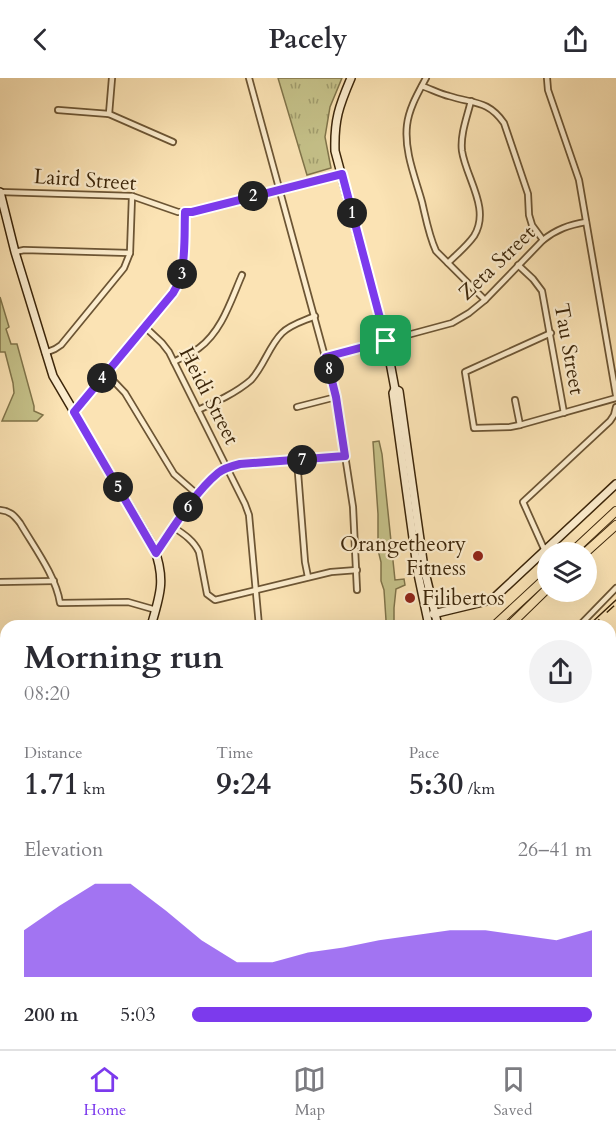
<!DOCTYPE html>
<meta charset="utf-8">
<style>
:root{--surface:#fff;--page:#f2f2f3;--text:#2b2b33;--muted:#7c7c81;--line:#e1e1e2;--accent:#7c3aed}
body{margin:0;font-family:Cardo,serif;background:var(--page);color:var(--text);height:100vh;display:flex;flex-direction:column;font-size:22px;white-space:nowrap}
*{box-sizing:border-box;margin:0}
p{font-size:20px;color:var(--muted)}
.icon{flex:none;width:33px;height:33px;fill:none;stroke:currentColor;stroke-width:2;stroke-linecap:round;stroke-linejoin:round}
.map{position:relative;flex:1;overflow:hidden}
.drawer{position:absolute;left:0px;top:542px;width:616px;height:430px;display:flex;flex-direction:column;background:var(--surface);border-radius:18px 18px 0 0;box-shadow:0 6px 24px #0002}
.drawer>*{flex:none}
.fabs{position:absolute;left:537px;top:464px;display:grid;gap:12px}
.fabs a{display:grid;place-items:center;width:60px;height:60px;border-radius:50%;background:var(--surface);box-shadow:0 6px 24px #0002;font-size:30px}
.pin{position:absolute;display:grid;place-items:center;width:51px;height:51px;color:#fff;margin:-26px;border-radius:12px;box-shadow:0 3px 9px #0006}
.km{position:absolute;width:30px;height:30px;margin:-15px;border-radius:50%;background:#222;color:#fff;font-size:16px;line-height:30px;text-align:center}
.round{display:grid;place-items:center;flex:none;width:63px;height:63px;border-radius:32px;background:var(--page)}
.summary{display:flex;align-items:center;justify-content:space-between;height:102px;padding:0 24px}
h1{font-size:33px;font-weight:700;line-height:45px}
.metrics{display:grid;grid-template-columns:repeat(3,1fr);gap:9px;height:102px;padding:6px 24px}
.metrics div{display:grid;align-content:center}
.metrics b{font-size:30px;font-weight:700}
.metrics small{font-size:16px;font-weight:400}
.metrics p{font-size:16px}
.chart{height:168px;padding:12px 24px}
.chart p{display:flex;justify-content:space-between}
.chart svg{width:100%;height:108px;margin-top:6px;fill:var(--accent);opacity:.7}
ul{padding:0 24px;list-style:none;font-size:20px}
li{display:grid;grid-template-columns:96px 72px 1fr;align-items:center;height:45px}
li i{height:15px;border-radius:8px;background:var(--accent)}
header{display:flex;justify-content:space-between;align-items:center;height:78px;padding:0 24px;background:var(--surface);font-size:27px;font-weight:700}
.dock{display:flex;justify-content:space-around;align-items:center;height:84px;border-top:2px solid var(--line);background:var(--surface);font-size:16px;color:var(--muted)}
.dock a{display:grid;justify-items:center;gap:3px}
.dock .selected{color:var(--accent)}
.map>svg:first-child{display:block}
.grass{fill:#c5c189;stroke:#80744a;stroke-width:1.5}
.park{fill:url(#park-tufts);stroke:#80744a;stroke-width:1.5}
.lines{fill:none;stroke-linecap:round;stroke-linejoin:round}
.street-casing{stroke:#6c5534;stroke-width:8}
.secondary-casing{stroke:#3c260a;stroke-width:10}
.primary-casing{stroke:#3c260a;stroke-width:10}
.highway-casing{stroke:#3c260a;stroke-width:12}
.street{stroke:#fcedce;stroke-width:4.5}
.secondary{stroke:#fcedce;stroke-width:7}
.primary{stroke:#fbe3b4;stroke-width:8}
.highway{stroke:#fbe3b4;stroke-width:9}
.tram{stroke:#3c260a;stroke-width:1.5}
.rail{stroke:#3c260a;stroke-width:1.5;stroke-dasharray:10 10;stroke-linecap:butt}
.route-casing{stroke:#fff;stroke-width:12}
.route{stroke:#7c3aed;stroke-width:8}
.poi-dot{fill:#8f2418;stroke:#fcedce;stroke-width:2}
.labels{text-anchor:middle;dominant-baseline:central;stroke-width:4.5;stroke-linejoin:round;paint-order:stroke}
.street-label{font-size:21px;fill:#3c260a;stroke:#fcedce}
.poi-label{font-size:21px;fill:#3c260a;stroke:#fcedce;text-anchor:end}
</style>
<header><svg class="icon" aria-label="back" viewBox="0 0 24 24"><path d="M15 5l-7 7 7 7"/></svg>Pacely<svg class="icon" aria-label="share" viewBox="0 0 24 24"><path d="M12 15V3M7 8l5-5 5 5M5 13v7h14v-7"/></svg></header>
<div class="map">
<svg width="616" height="971" viewBox="0 0 616 971">
<defs>
<pattern id="park-tufts" width="24" height="20" patternUnits="userSpaceOnUse" patternTransform="scale(1.5)"><rect width="24" height="20" fill="#c5c189"/><path d="M3 7l-1-3M5 7V3M7 7l1-3M15 17l-1-3M17 17v-4M19 17l1-3" fill="none" stroke="#a19d6e"/></pattern>
</defs>
<rect width="100%" height="100%" fill="#fbe3b4"/>
<filter id="stains"><feTurbulence type="fractalNoise" baseFrequency=".00333" numOctaves="4"/><feColorMatrix values="0 0 0 0 .2 0 0 0 0 .09 0 0 0 0 .02 0 0 0 .5 -.17"/></filter>
<radialGradient id="worn" r=".72"><stop offset=".6" stop-color="#630" stop-opacity="0"/><stop offset="1" stop-color="#630" stop-opacity=".3"/></radialGradient>
<g class="grass">
<path d="M0,219L9,249L6,251L11,266H17L34,328V333L43,337L37,343H2L14,315L13,305L5,274H0Z"/>
<path d="M379,363L382,376L395,502L404,501L405,507L396,511L394,530V547H383L386,542L384,512L381,503V484L378,472V436L373,364Z"/>
</g>
<path class="park" d="M278,0H342L330,29L325,59L331,90L307,97Z"/>
<g class="lines">
<defs>
<g id="street">
<path d="M249,0L336,319L353,429L357,512"/>
<path d="M426,0C418,15 409,30 407,47C404,73 415,99 422,124C426,141 429,158 436,173L485,222"/>
<path d="M547,0L548,12L579,102L616,317"/>
<path d="M422,8C431,11 440,16 449,18C474,26 488,22 504,45L528,116L529,137L532,147L543,162"/>
<path d="M58,32L109,36L173,64"/>
<path d="M109,36L112,0"/>
<path d="M0,114L132,118L178,134H192L342,96"/>
<path d="M15,174L24,172L130,175"/>
<path d="M448,185C457,176 467,168 474,158C491,131 466,100 462,73C460,57 467,39 471,23"/>
<path d="M518,187L533,201L542,213L564,335"/>
<path d="M145,249L162,265L169,274L245,426L249,437L259,548"/>
<path d="M551,255L465,294L474,350L510,349L520,347L616,320"/>
<path d="M45,275L55,271L61,267L124,190L130,175L132,118"/>
<path d="M326,279L452,245L469,235L485,222L543,162C557,151 569,147 586,144"/>
<path d="M174,284C182,279 191,276 199,270C222,253 231,222 242,197"/>
<path d="M106,295L125,315L174,396L198,417"/>
<path d="M515,322L520,347"/>
<path d="M297,329L336,319"/>
<path d="M198,332C216,324 236,315 251,302C264,288 269,268 282,255C291,246 304,243 315,238"/>
<path d="M74,334L173,215C187,194 184,159 185,134"/>
<path d="M297,382L305,484L308,499"/>
<path d="M0,432C10,433 14,437 20,445C34,469 56,498 60,525L128,524L156,532"/>
<path d="M173,449C184,456 194,463 199,474L207,516L215,522L331,494L357,492"/>
<path d="M545,473L523,424L610,343L614,337L616,329"/>
<path d="M156,475C173,450 195,414 218,395C224,390 232,388 240,386L345,378"/>
<path d="M0,504L54,503"/>
<path d="M579,548L616,510"/>
<path d="M610,819L616,817"/>
<path d="M152,966L154,971"/>
<path d="M397,966L399,971"/>
<path d="M429,971L439,966"/>
</g>
<g id="secondary">
<path d="M351,0C339,28 334,42 335,73L386,263L395,311L399,313L424,490L438,548"/>
<path d="M0,114L15,174L53,298L154,470C166,502 160,517 151,548"/>
<path d="M395,311L393,315L418,496L429,548"/>
<path d="M433,536L487,523L495,519L616,406"/>
<path d="M610,573L616,569"/>
<path d="M0,812L6,810"/>
<path d="M96,966L98,971"/>
<path d="M302,971V966"/>
</g>
<g id="primary">
<path d="M572,474L616,433"/>
<path d="M586,474L616,447"/>
<path d="M494,548L548,498"/>
<path d="M509,548L548,510"/>
<path d="M610,680L616,681"/>
<path d="M610,690L616,691"/>
<path d="M0,823L6,821"/>
<path d="M0,837L6,834"/>
</g>
<g id="highway">
<path d="M610,901L616,898"/>
<path d="M610,919L616,916"/>
<path d="M470,971L480,966"/>
<path d="M494,971L501,966"/>
<path d="M523,971L531,966"/>
</g>
</defs>
<use href="#street" class="street-casing"/>
<use href="#secondary" class="secondary-casing"/>
<use href="#primary" class="primary-casing"/>
<use href="#highway" class="highway-casing"/>
<use href="#street" class="street"/>
<use href="#secondary" class="secondary"/>
<use href="#primary" class="primary"/>
<use href="#highway" class="highway"/>
<g class="tram">
<path d="M588,548L616,522"/>
<path d="M0,947L6,946"/>
<path d="M49,971V966"/>
</g>
<g class="rail">
<path d="M592,548L616,526"/>
<path d="M52,971L53,966"/>
</g>
</g>
<g class="lines">
<defs>
<path id="route" d="M342,96L386,263L326,279L336,319L345,378L240,386C232,388 224,390 218,395C195,414 173,450 156,475L74,334L173,215C187,194 184,159 185,134H192Z"/>
</defs>
<use href="#route" class="route-casing"/>
<use href="#route" class="route"/>
</g>
<g class="poi-dot">
<circle cx="478" cy="478" r="6"/>
<circle cx="410" cy="520" r="6"/>
</g>
<g class="labels">
<g class="street-label">
<text transform="translate(85 102) rotate(4)">Laird Street</text>
<text transform="translate(497 185) rotate(-44)">Zeta Street</text>
<text transform="translate(569 271) rotate(80)">Tau Street</text>
<text transform="translate(209 318) rotate(63)">Heidi Street</text>
</g>
<g class="poi-label">
<text x="466" y="466">Orangetheory<tspan x="466" dy="24">Fitness</tspan></text>
<text x="422" y="520" text-anchor="start">Filibertos</text>
</g>
</g>
<rect width="100%" height="100%" filter="url(#stains)"/>
<rect width="100%" height="100%" fill="url(#worn)"/>
</svg>
<div class="fabs">
<a><svg class="icon" aria-label="layers" viewBox="0 0 24 24"><path d="M12 4l9 5-9 5-9-5zM3 14l9 5 9-5"/></svg></a>
</div>
<div class="pin" style="left:386px;top:263px;background:#1e9e55"><svg class="icon" aria-label="arrive" viewBox="0 0 24 24"><path d="M6 21V4h12l-3 4 3 4H6"/></svg></div>
<b class="km" style="left:352px;top:135px">1</b>
<b class="km" style="left:253px;top:118px">2</b>
<b class="km" style="left:182px;top:196px">3</b>
<b class="km" style="left:102px;top:300px">4</b>
<b class="km" style="left:118px;top:409px">5</b>
<b class="km" style="left:188px;top:429px">6</b>
<b class="km" style="left:302px;top:382px">7</b>
<b class="km" style="left:329px;top:291px">8</b>
<section class="drawer">
<div class="summary"><div><h1>Morning run</h1><p>08:20</p></div><a class="round"><svg class="icon" aria-label="share" viewBox="0 0 24 24"><path d="M12 15V3M7 8l5-5 5 5M5 13v7h14v-7"/></svg></a></div>
<div class="metrics">
<div><p>Distance</p><b>1.71<small> km</small></b></div>
<div><p>Time</p><b>9:24</b></div>
<div><p>Pace</p><b>5:30<small> /km</small></b></div>
</div>
<div class="chart"><p><span>Elevation</span>26–41 m</p>
<svg viewBox="0 0 160 44" preserveAspectRatio="none"><path d="M0 44V25L10 15L20 6L30 6L40 17L50 29L60 38L70 38L80 34L90 32L100 29L110 27L120 25L130 25L140 27L150 29L160 25V44z"/></svg>
</div>
<ul>
<li><b>200 m</b>5:03<i style="width:100%"></i></li>
</ul>
</section>
</div>
<nav class="dock">
<a class="selected"><svg class="icon" aria-label="home" viewBox="0 0 24 24"><path d="M3 11l9-7 9 7M6 9v11h12V9"/></svg>Home</a>
<a><svg class="icon" aria-label="map" viewBox="0 0 24 24"><path d="M3 6l6-2 6 2 6-2v14l-6 2-6-2-6 2zM9 4v14M15 6v14"/></svg>Map</a>
<a><svg class="icon" aria-label="saved" viewBox="0 0 24 24"><path d="M7 4h10v16l-5-4-5 4z"/></svg>Saved</a>
</nav>
